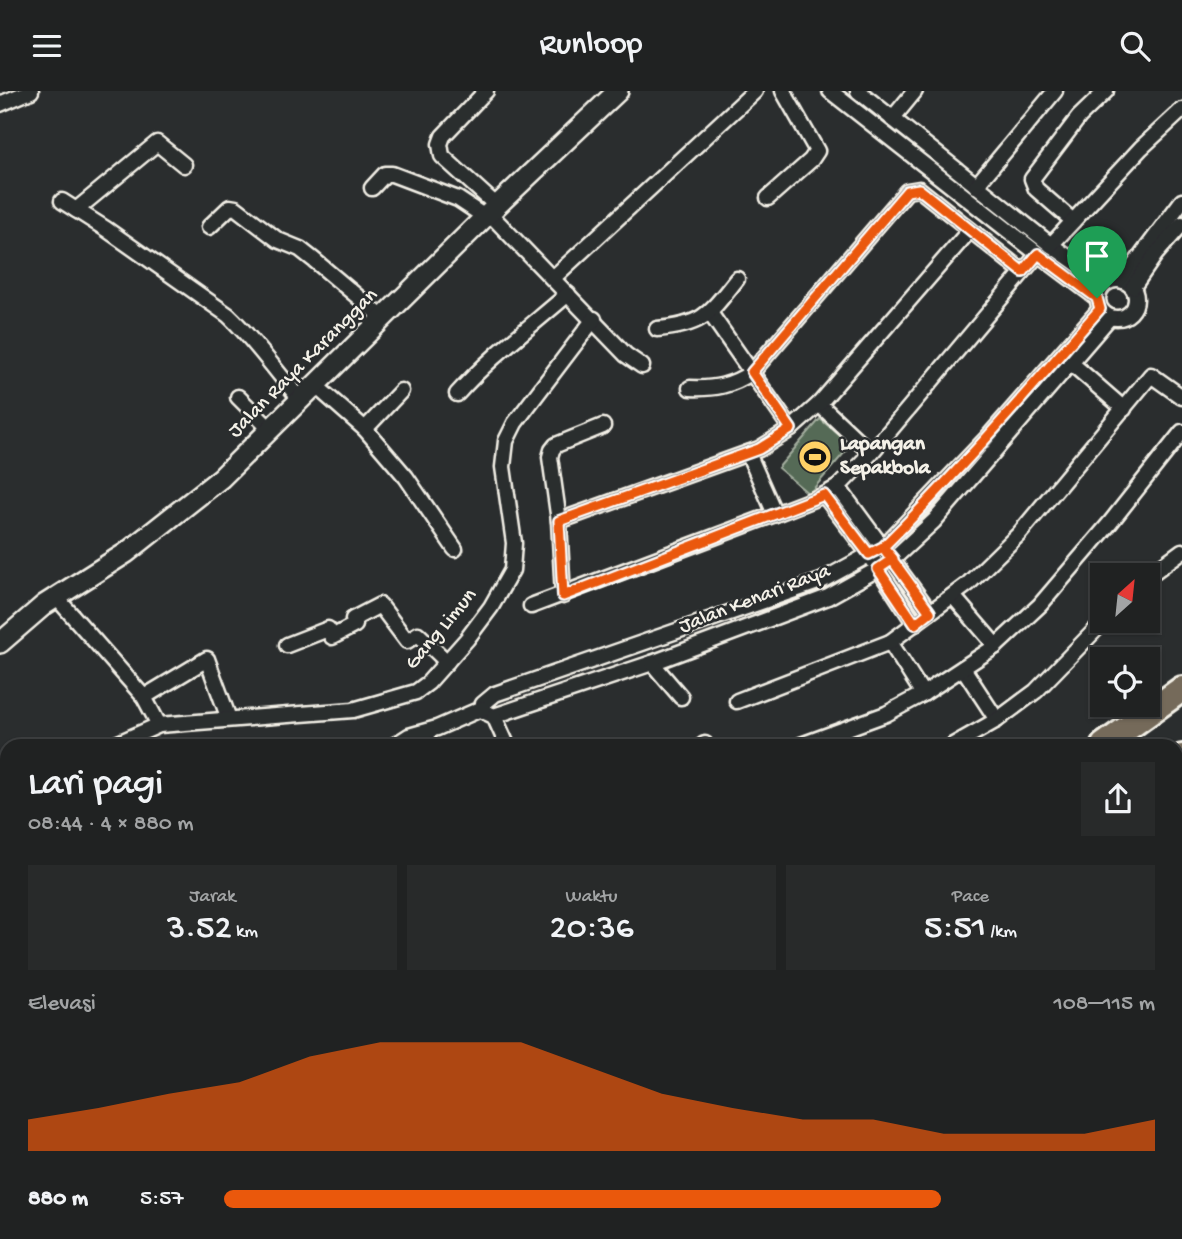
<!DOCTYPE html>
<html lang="id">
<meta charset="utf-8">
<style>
:root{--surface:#202222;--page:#282a2a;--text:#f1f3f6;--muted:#a2a4a5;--line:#3d3f40;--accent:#ea580c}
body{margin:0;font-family:"Gochi Hand",sans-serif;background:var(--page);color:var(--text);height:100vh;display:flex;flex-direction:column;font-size:26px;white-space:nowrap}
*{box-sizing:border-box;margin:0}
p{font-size:23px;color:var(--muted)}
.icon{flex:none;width:38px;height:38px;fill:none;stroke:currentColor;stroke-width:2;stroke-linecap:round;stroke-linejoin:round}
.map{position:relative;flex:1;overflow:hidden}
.drawer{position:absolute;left:0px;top:648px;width:1183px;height:500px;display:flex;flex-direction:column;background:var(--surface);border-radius:21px 21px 0 0;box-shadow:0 2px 5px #0004,0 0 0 2px var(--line)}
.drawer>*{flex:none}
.needle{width:46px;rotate:27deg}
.buttons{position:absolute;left:1090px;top:472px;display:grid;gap:14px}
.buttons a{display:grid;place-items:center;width:70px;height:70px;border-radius:0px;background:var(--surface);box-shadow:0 2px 5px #0004,0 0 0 2px var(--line);font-size:35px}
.pin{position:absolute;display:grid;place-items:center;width:60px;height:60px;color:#fff;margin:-72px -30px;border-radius:50% 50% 50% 0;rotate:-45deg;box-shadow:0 0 7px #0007}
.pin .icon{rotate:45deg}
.round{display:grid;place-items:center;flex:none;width:74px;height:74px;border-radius:0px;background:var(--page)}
.headline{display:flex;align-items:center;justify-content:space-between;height:119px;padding:0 28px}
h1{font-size:38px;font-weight:600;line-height:52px}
.figures{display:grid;grid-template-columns:repeat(3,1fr);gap:10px;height:119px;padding:7px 28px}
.figures div{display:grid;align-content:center;border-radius:0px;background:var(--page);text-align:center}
.figures b{font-size:35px;font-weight:600}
.figures small{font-size:19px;font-weight:400}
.figures p{font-size:19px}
.chart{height:196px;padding:14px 28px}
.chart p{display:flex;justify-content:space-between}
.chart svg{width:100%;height:126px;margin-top:7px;fill:var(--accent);opacity:.7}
ul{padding:0 28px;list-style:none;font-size:23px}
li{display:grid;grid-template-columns:112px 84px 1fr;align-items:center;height:52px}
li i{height:18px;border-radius:9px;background:var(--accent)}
header{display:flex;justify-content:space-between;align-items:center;height:91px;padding:0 28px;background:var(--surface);font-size:32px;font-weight:600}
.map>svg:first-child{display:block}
.green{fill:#546a56;stroke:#a4ae9f;stroke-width:2}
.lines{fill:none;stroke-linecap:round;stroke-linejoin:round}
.street-casing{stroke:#f4f1e8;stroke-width:19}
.secondary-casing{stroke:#f4f1e8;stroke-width:24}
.highway-casing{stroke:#f4f1e8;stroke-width:30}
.street{stroke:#2a2d2e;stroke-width:14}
.secondary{stroke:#2a2d2e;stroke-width:19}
.highway{stroke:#746a5a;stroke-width:24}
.route-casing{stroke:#fff;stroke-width:14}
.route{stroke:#ea580c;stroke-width:9}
.labels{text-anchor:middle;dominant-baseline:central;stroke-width:5;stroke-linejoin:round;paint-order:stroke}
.street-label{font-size:21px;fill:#f4f1e8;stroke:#2a2d2e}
.poi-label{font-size:21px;font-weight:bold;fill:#f4f1e8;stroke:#2a2d2e;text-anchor:start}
</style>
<header><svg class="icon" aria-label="menu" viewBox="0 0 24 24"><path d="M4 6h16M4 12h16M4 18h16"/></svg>Runloop<svg class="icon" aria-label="search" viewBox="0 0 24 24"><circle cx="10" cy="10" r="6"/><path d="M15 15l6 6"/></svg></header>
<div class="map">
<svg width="1182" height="1148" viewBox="0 0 1182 1148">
<rect width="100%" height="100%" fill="#2a2d2e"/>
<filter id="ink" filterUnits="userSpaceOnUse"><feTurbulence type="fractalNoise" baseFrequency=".0143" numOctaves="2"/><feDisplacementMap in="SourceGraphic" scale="14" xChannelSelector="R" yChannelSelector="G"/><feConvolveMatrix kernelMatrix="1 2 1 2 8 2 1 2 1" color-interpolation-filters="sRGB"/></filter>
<g filter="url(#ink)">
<g class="green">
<path d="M820,328L851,354L809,403L778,377Z"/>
<path d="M309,1141H431L421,1148H298Z"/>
</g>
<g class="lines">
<defs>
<g id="street">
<path d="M486,0L443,45L440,53L442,65L497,115"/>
<path d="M830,0L1038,163L1097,207"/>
<path d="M858,0L1051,154L1105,192"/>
<path d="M0,13L31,0"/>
<path d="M892,28L915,0"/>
<path d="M976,95L1055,0"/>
<path d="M372,97L385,83H392L458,108L485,126"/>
<path d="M768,107L811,69L817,60L783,0"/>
<path d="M62,110L106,138L228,224C254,248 276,281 300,308"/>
<path d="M76,119L157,52L184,74"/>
<path d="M489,122L626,264L642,275"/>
<path d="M1073,130L1036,98L1032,88L1079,26L1106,0"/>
<path d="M209,136L230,116L236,117L278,149L300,158L314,169L383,227"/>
<path d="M1051,154L1141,57L1182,19"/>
<path d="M553,187L755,0"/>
<circle cx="1117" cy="208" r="19"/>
<path d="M1123,189L1182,110"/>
<path d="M1133,196L1155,164L1182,133"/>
<path d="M1100,218L988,346L883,456L821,490L495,603L483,613L485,621L494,625L652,572L828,506L878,478L893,468L934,430L1110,226"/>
<path d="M710,222L791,338"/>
<path d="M657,238C704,234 709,223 737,188"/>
<path d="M1070,271L1124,318"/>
<path d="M315,294L365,338L406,386L455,458"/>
<path d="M690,297C714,298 732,295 752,281L907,100L919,98L1023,181L1038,163"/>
<path d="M457,303C490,266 530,236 568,203"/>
<path d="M238,306L270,338"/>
<path d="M819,313L871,362"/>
<path d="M365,338L401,300"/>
<path d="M748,362L775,423"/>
<path d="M838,396L930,521"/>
<path d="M824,404L869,463L915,533"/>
<path d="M559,430L759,358L791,338L819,313L970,139"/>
<path d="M1148,485L1182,460"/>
<path d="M563,505L559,430L550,366L552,359L556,354L603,335"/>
<path d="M953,505L996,555"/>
<path d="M56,506L144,606L159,634"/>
<path d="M531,515L775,423L824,404L838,396L871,362L1023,181"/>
<path d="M890,551L923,603"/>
<path d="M287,554L328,538L332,546L355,534L353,528L380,514L407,550L418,543L447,571"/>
<path d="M652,572L681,606"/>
<path d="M963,577L997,629"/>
<path d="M144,606L207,568L229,628"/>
<path d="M737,610L890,551L968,493L1019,443L1151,284L1182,306"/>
<path d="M494,625L507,654"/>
<path d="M424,642L430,654"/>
<path d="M114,654L159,634L353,619L416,601L428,592L467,548L491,516L512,479L514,452L503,376L506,350L515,332L594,228"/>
<path d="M395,654L409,645L437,637L483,617"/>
<path d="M703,654L705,653"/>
<path d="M801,654L886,623L923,603L996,555L1040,514L1110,432L1182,341"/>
<path d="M953,654L997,629L1036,600L1104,530"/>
<path d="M0,766L7,763"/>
<path d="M1176,1083L1182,1080"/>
<path d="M0,1104L7,1085"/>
<path d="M913,1141L921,1148"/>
<path d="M801,1142L806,1148"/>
<path d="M172,1148L187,1141"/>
<path d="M1032,1148L1048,1141"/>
</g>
<path id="secondary" d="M0,552L44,514L126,462L221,387L485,126L618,0"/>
<g id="highway">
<path d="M1104,654L1182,598"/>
<path d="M1176,670L1182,666"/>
<path d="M1176,710L1182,705"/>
<path d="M298,1148L309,1141"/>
<path d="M421,1148L431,1141"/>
<path d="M520,1148L530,1141"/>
<path d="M596,1148L605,1141"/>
</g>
</defs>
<use href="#street" class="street-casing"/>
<use href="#secondary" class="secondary-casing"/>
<use href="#highway" class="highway-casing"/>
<use href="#street" class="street"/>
<use href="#secondary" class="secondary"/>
<use href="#highway" class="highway"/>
</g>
</g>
<g class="lines" filter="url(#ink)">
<defs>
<path id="route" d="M1097,207L1038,163L1023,181L919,98L907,100L752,281L791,338L759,358L559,430L563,505L824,404L869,463L883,456L930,521L915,533L878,478L893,468L883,456C960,380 1029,299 1100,218L1097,207"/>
</defs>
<use href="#route" class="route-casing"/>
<use href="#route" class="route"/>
</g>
<defs>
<symbol id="stadium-disc" viewBox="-11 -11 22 22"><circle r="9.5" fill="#ffd166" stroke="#2a2d2e"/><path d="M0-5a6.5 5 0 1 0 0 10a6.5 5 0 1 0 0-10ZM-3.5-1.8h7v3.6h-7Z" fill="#111"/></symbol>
</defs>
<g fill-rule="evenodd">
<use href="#stadium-disc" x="796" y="347" width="38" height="38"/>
</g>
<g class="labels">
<g class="street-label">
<text transform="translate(304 273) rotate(-45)">Jalan Raya Karanggan</text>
<text transform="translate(755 509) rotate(-21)">Jalan Kenari Raya</text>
<text transform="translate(442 539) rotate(-50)">Gang Limun</text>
</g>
<g class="poi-label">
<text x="840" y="354">Lapangan<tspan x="840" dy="24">Sepakbola</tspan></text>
</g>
</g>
</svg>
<div class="buttons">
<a><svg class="needle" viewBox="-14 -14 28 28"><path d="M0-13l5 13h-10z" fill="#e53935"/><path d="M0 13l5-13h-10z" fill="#a2a4a5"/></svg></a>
<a><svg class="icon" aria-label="locate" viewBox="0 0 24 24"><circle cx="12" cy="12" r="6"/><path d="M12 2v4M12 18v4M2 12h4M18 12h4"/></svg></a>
</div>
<div class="pin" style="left:1097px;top:207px;background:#1e9e55"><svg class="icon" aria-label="arrive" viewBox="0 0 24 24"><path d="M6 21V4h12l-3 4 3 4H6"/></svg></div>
<section class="drawer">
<div class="headline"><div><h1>Lari pagi</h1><p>08:44 · 4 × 880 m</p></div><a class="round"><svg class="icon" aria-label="share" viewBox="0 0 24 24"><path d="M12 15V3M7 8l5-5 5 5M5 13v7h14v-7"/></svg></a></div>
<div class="figures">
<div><p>Jarak</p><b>3.52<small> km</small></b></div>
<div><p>Waktu</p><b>20:36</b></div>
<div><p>Pace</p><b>5:51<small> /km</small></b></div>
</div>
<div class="chart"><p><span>Elevasi</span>108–115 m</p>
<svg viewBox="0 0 160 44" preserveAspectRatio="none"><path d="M0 44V33L10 29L20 24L30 20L40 11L50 6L60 6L70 6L80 15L90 24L100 29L110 33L120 33L130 38L140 38L150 38L160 33V44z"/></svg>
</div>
<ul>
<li><b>880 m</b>5:57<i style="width:77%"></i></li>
</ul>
</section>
</div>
